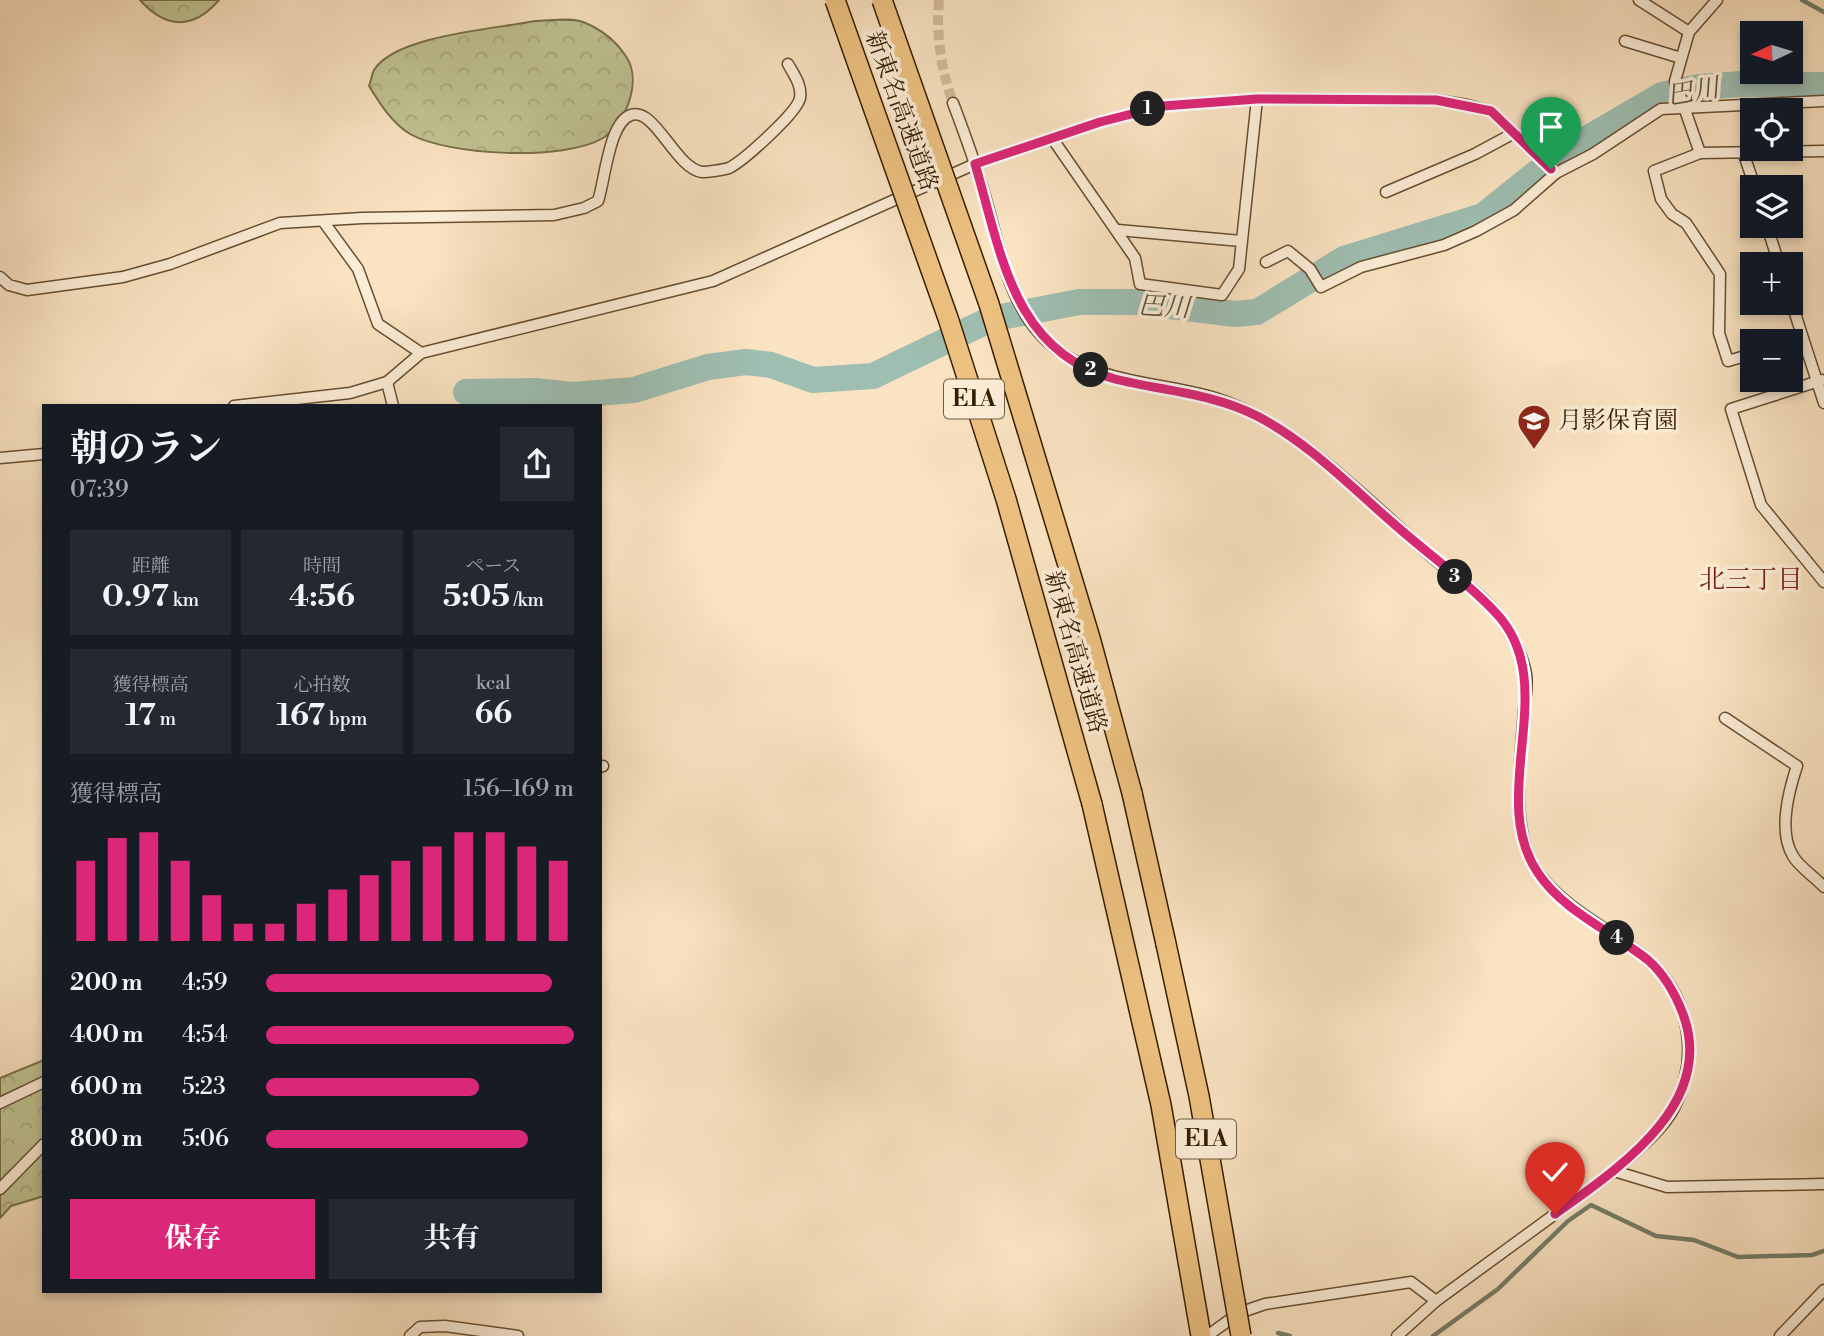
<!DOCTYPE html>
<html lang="ja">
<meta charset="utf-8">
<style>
:root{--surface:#171b24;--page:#242831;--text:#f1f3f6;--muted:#9ea1a6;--accent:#db2777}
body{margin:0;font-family:"Libre Bodoni","Noto Serif JP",serif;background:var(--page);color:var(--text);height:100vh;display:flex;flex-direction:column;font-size:26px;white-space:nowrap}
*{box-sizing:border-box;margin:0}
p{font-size:23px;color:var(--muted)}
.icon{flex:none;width:38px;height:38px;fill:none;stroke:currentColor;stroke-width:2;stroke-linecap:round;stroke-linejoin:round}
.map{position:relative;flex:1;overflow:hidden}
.drawer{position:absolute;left:42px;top:404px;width:560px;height:889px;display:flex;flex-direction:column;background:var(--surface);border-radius:0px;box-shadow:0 4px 10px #0003}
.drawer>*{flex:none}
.needle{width:46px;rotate:266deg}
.tools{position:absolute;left:1740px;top:21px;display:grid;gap:14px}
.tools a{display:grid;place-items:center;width:63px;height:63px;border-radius:0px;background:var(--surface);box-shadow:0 4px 10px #0003;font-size:35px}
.pin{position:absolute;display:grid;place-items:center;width:60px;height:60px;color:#fff;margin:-72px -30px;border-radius:50% 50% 50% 0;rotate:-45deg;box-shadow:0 0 7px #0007}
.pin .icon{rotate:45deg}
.km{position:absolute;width:35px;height:35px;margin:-18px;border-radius:50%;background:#222;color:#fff;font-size:19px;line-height:35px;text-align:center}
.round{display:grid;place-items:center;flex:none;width:74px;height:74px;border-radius:0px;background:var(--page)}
.headline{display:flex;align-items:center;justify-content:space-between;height:119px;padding:0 28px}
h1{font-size:38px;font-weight:700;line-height:52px}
.figures{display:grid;grid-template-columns:repeat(3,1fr);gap:10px;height:119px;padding:7px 28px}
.figures div{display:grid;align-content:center;border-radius:0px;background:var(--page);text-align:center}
.figures b{font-size:30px;font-weight:700}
.figures small{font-size:19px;font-weight:400}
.figures p{font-size:19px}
.chart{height:196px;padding:14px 28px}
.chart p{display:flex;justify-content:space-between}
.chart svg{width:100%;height:126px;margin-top:7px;stroke:var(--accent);stroke-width:6}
.button{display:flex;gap:14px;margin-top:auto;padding:14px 28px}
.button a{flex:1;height:80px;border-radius:0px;background:var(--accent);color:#fff;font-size:28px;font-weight:700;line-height:80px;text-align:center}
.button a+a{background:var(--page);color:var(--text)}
ul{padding:0 28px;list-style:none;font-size:23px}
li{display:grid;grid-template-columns:112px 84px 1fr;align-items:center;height:52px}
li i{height:18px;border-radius:9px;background:var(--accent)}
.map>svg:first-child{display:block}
.forest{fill:url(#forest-crowns);stroke:#7b7049;stroke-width:2}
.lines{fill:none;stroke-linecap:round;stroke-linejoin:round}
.stream{stroke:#747e6a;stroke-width:4.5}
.river{stroke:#9ebeb1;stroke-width:26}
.street-tunnel{stroke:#d3bb9b;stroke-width:10;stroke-dasharray:10 5;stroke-linecap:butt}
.street-casing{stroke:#674e30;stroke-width:13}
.highway-casing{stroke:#361d00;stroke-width:22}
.street{stroke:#fcedd7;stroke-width:10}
.highway{stroke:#edc281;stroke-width:19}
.highway-bridge-casing{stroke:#361d00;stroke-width:22;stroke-linecap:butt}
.highway-bridge{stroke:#edc281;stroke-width:19}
.route-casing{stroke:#fff;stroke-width:14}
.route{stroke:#db2777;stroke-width:9}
.labels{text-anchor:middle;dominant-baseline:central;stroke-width:7;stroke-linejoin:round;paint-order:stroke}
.shield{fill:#fcedd7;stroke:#715b40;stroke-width:2}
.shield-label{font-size:23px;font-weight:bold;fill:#361d00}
.street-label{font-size:24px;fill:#361d00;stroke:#fcedd7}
.poi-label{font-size:24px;fill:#361d00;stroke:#fcedd7;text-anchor:start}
.water-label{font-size:26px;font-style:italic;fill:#5a553e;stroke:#fcedd7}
.neighbourhood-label{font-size:26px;fill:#7a1f14;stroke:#fcedd7}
</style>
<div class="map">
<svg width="1824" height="1336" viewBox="0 0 1824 1336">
<defs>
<pattern id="forest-crowns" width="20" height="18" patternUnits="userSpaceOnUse" patternTransform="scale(1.75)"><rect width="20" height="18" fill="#c0c392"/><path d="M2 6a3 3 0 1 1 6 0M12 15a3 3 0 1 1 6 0" fill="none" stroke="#a6a77c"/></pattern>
</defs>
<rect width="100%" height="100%" fill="#fae3c2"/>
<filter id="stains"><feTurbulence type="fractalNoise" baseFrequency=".00286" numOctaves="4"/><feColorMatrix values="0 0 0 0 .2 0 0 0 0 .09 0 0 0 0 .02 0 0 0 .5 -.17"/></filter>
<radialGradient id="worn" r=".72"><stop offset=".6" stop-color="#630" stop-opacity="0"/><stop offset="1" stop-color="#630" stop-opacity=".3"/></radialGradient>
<g class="forest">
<path d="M140,0H219C193,30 166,29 140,0Z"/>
<path d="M535,21C549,21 570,17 583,22C601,29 617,42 627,58C642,82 625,125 603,138C565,161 449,156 410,134C392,123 380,104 369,86C371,81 372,74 374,70C396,35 496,29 535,21Z"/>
<path d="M44,1060V1196L11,1206L0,1218V1078Z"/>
</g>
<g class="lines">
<g class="stream">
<path d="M1802,0L1824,12"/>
<path d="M1278,1333L1290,1336"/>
<path d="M1433,1336L1498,1289L1568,1221L1591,1205L1656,1236L1694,1240L1738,1257L1812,1255L1824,1251"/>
</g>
<path class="river" d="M466,392L535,391L572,395L634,390L708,367L746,362L771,365L813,380L873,376L991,319L1079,302H1138L1235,314L1257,312L1344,259L1483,216L1559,155L1662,95L1699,87L1741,84L1824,85"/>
<path class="street-tunnel" d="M939,0C936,36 941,69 953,103"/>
<defs>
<g id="street">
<path d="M1639,0L1689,32"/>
<path d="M1625,41L1681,58"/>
<path d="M953,103C964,132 975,162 984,193C998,239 1006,297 1040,334C1088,386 1153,379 1215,398C1296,423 1369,502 1432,557C1453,575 1481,593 1498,615C1510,629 1523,656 1526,674C1528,685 1525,700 1524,711C1521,759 1508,835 1540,875C1568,912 1615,931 1649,961C1691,998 1699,1059 1674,1108C1664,1129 1632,1155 1614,1171L1436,1301L1397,1336"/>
<path d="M1052,138L1135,258L1140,284L1222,295L1239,269L1257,99"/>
<path d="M1743,152L1755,187"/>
<path d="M1700,153L1675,81L1689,32L1717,0"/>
<path d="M1386,192L1475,154L1514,133"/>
<path d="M323,221L358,269L378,324L421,353"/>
<path d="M1767,226L1779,264"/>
<path d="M1118,230L1241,241"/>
<path d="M1266,262L1288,251L1310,269L1321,287L1361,267L1444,245L1476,231L1514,210L1556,173"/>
<path d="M0,277L9,285L27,290L123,277L170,264L280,223L362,218L554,215L584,208L598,201C605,180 609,122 631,115C655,107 675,168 702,172C708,172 723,170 729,168C743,161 797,113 800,98C802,85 794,75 788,64"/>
<path d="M1790,298L1824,403"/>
<path d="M1752,354L1728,361L1719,333L1720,274L1686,223L1672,214L1661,199L1654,171L1700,153L1824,151"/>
<path d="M1770,380L1775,395L1731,409L1761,505L1824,582"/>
<path d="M387,382L393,406"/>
<path d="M1775,395L1822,380"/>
<path d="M234,406L350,393L387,382L421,353L713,281L975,164L1100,122L1163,106L1257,99L1436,100L1467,105L1491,111L1556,173L1593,154L1661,109L1824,101"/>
<path d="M0,458L44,454"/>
<path d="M1725,718L1797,766C1789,790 1778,832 1793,856C1799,867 1815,877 1824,887"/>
<path d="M600,767L603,766"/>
<path d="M0,1103L44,1082"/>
<path d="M1614,1171L1667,1187L1824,1184"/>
<path d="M0,1189L44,1144"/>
<path d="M410,1336L420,1327L445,1326L518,1336"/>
<path d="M1207,1336L1239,1313L1265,1304L1411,1282L1436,1301"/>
<path d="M1780,1336L1824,1290"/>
</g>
<g id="highway">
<path d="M1132,793L1166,944"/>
<path d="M1092,804L1161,1105L1201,1336"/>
</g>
</defs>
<use href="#street" class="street-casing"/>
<use href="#highway" class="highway-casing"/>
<use href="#street" class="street"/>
<use href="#highway" class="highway"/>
<defs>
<g id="highway-bridge">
<path d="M835,0L948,318L1006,499L1092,804"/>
<path d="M882,0L989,304L1090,638L1132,793"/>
<path d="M1166,944L1199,1096L1241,1336"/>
</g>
</defs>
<use href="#highway-bridge" class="highway-bridge-casing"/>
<use href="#highway-bridge" class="highway-bridge"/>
</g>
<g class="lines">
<defs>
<path id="route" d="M1551,169L1491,111L1436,100L1257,99L1163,106L1100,122L975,164C1001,251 1012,352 1115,379C1163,391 1212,393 1257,416C1311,444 1355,491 1401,530C1432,557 1467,582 1495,612C1564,683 1485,795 1538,873C1563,911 1613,932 1648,960C1665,975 1675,993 1683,1014C1717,1105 1616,1170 1555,1214"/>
</defs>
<use href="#route" class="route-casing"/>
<use href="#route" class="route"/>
</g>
<defs>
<symbol id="school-pin" viewBox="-11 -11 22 30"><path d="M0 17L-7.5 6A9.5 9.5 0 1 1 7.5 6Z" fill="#8f2418" stroke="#fcedd7"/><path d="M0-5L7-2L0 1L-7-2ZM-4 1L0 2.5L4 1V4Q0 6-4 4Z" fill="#fff"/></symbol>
</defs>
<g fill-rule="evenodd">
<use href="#school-pin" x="1515" y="402" width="38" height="52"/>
</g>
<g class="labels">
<g class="shield">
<rect x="944" y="379.5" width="60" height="39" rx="5"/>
<rect x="1176" y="1119.5" width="60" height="39" rx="5"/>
</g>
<g class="shield-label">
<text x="974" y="399">E1A</text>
<text x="1206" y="1139">E1A</text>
</g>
<g class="street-label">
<text transform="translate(901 111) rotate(70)">新東名高速道路</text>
<text transform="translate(1075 652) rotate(74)">新東名高速道路</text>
</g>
<g class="poi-label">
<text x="1558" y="421">月影保育園</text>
</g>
<g class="water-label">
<text transform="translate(1693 92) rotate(-10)">巴川</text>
<text transform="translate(1164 307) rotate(3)">巴川</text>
</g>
<g class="neighbourhood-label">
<text x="1751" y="580">北三丁目</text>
</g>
</g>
<rect width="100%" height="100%" filter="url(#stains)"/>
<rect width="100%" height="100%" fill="url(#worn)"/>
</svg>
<div class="tools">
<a><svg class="needle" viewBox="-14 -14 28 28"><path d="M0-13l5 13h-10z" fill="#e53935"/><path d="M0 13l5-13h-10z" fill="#9ea1a6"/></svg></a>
<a><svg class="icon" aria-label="locate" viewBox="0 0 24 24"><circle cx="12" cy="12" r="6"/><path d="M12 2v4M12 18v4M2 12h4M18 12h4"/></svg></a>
<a><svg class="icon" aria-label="layers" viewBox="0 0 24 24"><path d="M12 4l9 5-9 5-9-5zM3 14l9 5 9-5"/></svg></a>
<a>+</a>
<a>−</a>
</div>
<div class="pin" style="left:1551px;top:169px;background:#1e9e55"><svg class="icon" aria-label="arrive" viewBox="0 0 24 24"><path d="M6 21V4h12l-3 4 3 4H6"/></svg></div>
<div class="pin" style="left:1555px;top:1214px;background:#d93025"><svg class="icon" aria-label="check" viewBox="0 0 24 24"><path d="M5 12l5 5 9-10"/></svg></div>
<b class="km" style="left:1148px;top:109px">1</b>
<b class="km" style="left:1091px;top:370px">2</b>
<b class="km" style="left:1455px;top:577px">3</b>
<b class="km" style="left:1617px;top:938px">4</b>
<section class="drawer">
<div class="headline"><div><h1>朝のラン</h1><p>07:39</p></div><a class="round"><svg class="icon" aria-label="share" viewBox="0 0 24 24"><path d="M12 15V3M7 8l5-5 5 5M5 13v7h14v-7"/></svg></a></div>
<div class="figures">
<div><p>距離</p><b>0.97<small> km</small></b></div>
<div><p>時間</p><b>4:56</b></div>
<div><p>ペース</p><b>5:05<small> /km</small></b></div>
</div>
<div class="figures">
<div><p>獲得標高</p><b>17<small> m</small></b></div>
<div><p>心拍数</p><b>167<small> bpm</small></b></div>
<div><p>kcal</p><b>66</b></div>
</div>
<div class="chart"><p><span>獲得標高</span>156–169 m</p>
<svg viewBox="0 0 160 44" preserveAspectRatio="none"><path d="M5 44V16M15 44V8M25 44V6M35 44V16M45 44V28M55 44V38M65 44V38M75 44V31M85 44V26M95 44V21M105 44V16M115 44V11M125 44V6M135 44V6M145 44V11M155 44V16"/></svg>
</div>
<ul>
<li><b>200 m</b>4:59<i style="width:93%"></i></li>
<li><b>400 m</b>4:54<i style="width:100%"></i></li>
<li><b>600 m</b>5:23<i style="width:69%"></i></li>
<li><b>800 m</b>5:06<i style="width:85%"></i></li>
</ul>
<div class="button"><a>保存</a><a>共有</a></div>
</section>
</div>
